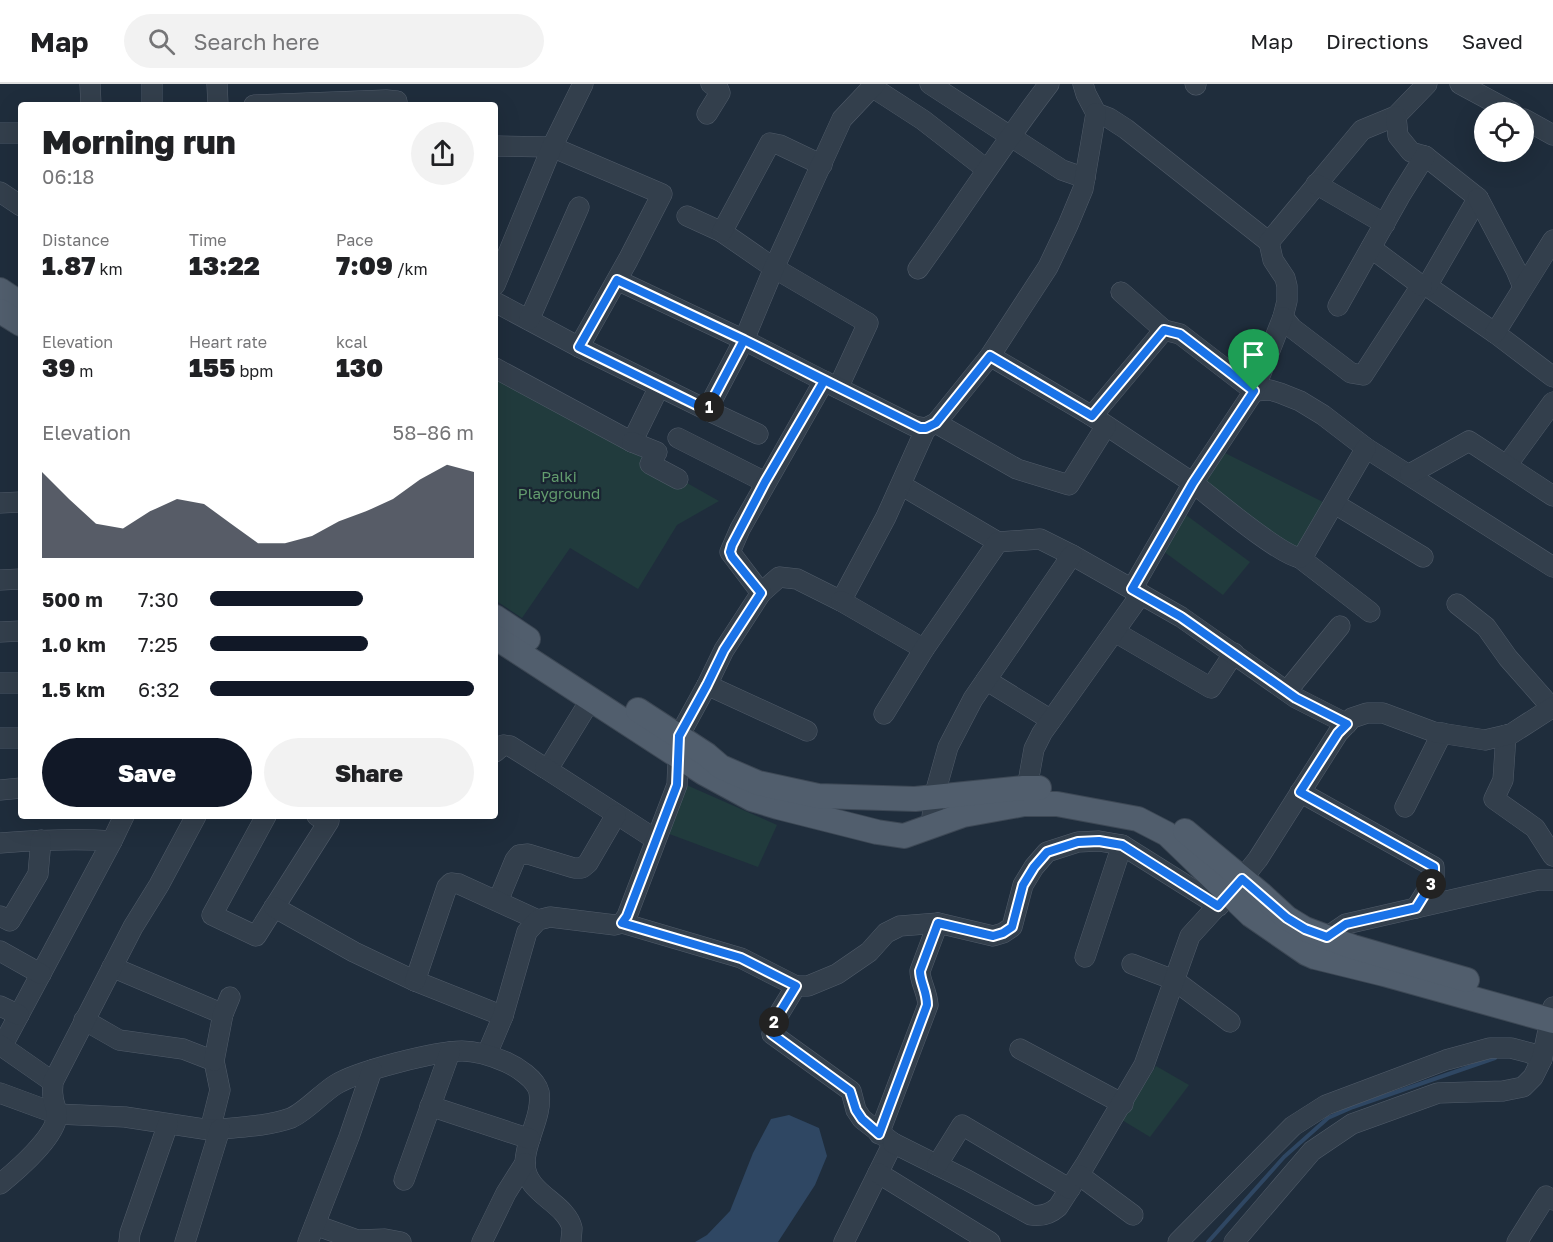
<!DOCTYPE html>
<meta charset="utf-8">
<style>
:root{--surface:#fff;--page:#f2f2f2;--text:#202124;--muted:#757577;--line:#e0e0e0;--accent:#111827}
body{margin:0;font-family:"Golos Text",sans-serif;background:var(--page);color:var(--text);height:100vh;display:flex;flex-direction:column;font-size:22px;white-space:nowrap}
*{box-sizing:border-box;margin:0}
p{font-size:20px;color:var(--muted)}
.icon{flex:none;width:33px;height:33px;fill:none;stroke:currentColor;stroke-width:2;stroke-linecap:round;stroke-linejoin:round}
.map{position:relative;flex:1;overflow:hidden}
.sheet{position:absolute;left:18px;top:18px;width:480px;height:717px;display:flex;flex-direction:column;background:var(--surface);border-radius:6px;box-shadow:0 6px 24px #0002}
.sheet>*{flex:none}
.fabs{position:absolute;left:1474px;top:18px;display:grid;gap:12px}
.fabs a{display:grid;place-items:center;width:60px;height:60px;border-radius:50%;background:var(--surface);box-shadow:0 6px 24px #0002;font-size:30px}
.pin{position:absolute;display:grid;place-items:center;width:51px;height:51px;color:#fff;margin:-62px -26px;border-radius:50% 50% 50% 0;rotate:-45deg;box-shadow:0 0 6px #0007}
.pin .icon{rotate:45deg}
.km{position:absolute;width:30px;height:30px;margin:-15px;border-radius:50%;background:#222;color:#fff;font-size:16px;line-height:30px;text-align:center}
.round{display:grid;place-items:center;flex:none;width:63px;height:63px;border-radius:32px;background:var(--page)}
.headline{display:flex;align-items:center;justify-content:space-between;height:102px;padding:0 24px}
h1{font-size:33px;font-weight:800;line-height:45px}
.stats{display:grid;grid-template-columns:repeat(3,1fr);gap:9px;height:102px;padding:6px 24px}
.stats div{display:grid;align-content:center}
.stats b{font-size:26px;font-weight:800}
.stats small{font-size:16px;font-weight:400}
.stats p{font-size:16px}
.chart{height:168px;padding:12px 24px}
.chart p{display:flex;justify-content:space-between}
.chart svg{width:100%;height:108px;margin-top:6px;fill:var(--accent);opacity:.7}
.primary-button{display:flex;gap:12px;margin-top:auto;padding:12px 24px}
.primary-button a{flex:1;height:69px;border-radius:36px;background:var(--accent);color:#fff;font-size:24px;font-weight:800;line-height:69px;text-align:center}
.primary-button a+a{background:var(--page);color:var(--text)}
ul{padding:0 24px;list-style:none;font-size:20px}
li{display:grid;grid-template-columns:96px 72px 1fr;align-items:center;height:45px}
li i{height:15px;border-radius:8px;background:var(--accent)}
header{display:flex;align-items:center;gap:36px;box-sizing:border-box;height:84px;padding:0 30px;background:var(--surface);border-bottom:2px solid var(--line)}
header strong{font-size:28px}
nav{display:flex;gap:33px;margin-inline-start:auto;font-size:21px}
.search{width:420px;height:54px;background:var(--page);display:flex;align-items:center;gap:15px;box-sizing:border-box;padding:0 21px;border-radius:33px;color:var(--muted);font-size:22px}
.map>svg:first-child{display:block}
.green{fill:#213b3d}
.water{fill:#2f4763}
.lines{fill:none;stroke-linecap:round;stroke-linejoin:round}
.stream{stroke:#2f4763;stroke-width:4}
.minor-casing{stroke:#515c6a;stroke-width:21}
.major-casing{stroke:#3d4855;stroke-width:26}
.minor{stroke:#333f4c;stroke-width:20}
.major{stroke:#515e6d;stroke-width:24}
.route-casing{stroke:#fff;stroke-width:12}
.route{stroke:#1a73e8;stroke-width:8}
.labels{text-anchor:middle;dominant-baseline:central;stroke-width:4.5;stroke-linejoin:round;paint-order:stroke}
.park-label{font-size:15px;fill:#639c6e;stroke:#192431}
</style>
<header>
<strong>Map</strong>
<div class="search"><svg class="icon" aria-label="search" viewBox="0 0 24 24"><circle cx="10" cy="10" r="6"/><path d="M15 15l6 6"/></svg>Search here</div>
<nav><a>Map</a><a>Directions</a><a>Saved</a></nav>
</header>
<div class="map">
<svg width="1553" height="1158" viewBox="0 0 1553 1158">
<rect width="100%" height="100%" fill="#1f2d3c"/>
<g class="green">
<path d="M495,291L719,417L677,441L638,505L570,464L522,534L495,516Z"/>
<path d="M1225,369L1327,420L1296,468L1201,405Z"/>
<path d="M1186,431L1250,478L1223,511L1163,467Z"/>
<path d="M682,699L777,741L758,783L664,748Z"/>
<path d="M1156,982L1189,1001L1150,1053L1122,1036Z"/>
</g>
<path class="water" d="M789,1031L819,1044L827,1072L815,1101L778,1158H695L707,1151L730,1127L753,1069L771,1035Z"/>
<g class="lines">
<path class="stream" d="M1208,1158L1284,1073L1328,1034L1353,1023L1495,974"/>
<defs>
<g id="minor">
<path d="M90,0L91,21"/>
<path d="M152,0V21"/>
<path d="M217,0L218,21"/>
<path d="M930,0L1062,86L1085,94"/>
<path d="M1083,0L1086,10L1096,29L1109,34L1126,45L1269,158"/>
<path d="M1195,0L1196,1"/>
<path d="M1427,0L1396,32L1362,46L1269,158L1273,176L1285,194L1287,202V217L1283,233L1292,244L1351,289L1363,291L1419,205L1422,202H1427L1495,249L1553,293"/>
<path d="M1460,0L1512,28"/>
<path d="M872,3L923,36L986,85"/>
<path d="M254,21L386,16L397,17V21"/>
<path d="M707,30L720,9L718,4L711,0"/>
<path d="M1396,32L1398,52L1411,68L1425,72L1478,114L1427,202"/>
<path d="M1524,35L1553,51"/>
<path d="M0,49H21"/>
<path d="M495,62L552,63L662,110L628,176L579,263L707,326L744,256L617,196"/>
<path d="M1316,100L1385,140"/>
<path d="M0,108L21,122"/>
<path d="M1478,114L1516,186L1523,203"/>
<path d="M687,132L722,148L774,184L868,239L838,304"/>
<path d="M722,148L770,59L780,61L822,81"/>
<path d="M1371,164L1422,202"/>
<path d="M918,185C962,124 1003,60 1049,0"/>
<path d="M495,201L552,63L583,0"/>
<path d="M1121,208L1164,246L1180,250L1254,307L1270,306L1280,309L1300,317L1323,331L1366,364L1553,483"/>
<path d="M495,218L579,263"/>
<path d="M1338,222L1400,112L1425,72"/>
<path d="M529,236L579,123"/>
<path d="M1495,249L1553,156"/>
<path d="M990,272L1092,332L1193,399L1254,307L1283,233"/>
<path d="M495,284L632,358L659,303"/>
<path d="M824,297L914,342L926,344L936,339L990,272L1048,183L1068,141L1083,105L1096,29"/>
<path d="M707,326L758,350"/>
<path d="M1092,332L1164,246"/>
<path d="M936,339L1017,385L1069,401L1106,342"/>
<path d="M678,354L765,398"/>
<path d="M632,358L657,368L650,380L678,395"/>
<path d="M1507,381L1553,318"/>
<path d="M1410,390L1469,357L1553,412"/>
<path d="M901,401L998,458"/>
<path d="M0,419L21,418"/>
<path d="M1335,420L1423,473"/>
<path d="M1300,474L1370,528"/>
<path d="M0,496L21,495"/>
<path d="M1132,505L1193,399C1215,416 1278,470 1300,474L1305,469L1366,364"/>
<path d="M761,509L779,493L797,495L841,517L886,433L926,344"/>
<path d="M841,517L924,565"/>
<path d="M1457,520L1486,543L1508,574L1552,624"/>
<path d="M0,548L21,547"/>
<path d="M1115,548L1211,604L1234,569"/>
<path d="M986,596L1051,636"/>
<path d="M0,599H21"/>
<path d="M707,601L807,647"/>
<path d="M1287,607L1340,542"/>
<path d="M884,630L924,565L998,458L1040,455L1072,471L1181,533L1296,614L1347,640"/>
<path d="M1506,651L1503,696L1494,715L1535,744L1553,772"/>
<path d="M0,654H21"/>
<path d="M495,668L503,661L510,662L545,684L551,680L591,615"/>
<path d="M545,684L655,755"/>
<path d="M1027,704L1034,665L1042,649L1141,510"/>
<path d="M0,706L21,704"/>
<path d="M1300,708L1434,783V795L1416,824"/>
<path d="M1405,723L1442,649"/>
<path d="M266,732L212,831L256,852L329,737L317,732"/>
<path d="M931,744L934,713L948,663L973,615L1072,471"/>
<path d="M112,757L124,732"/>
<path d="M0,759C38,756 75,754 112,757L6,955L0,958"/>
<path d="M498,817L515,776L519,771L528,770L574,784H582L588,779L616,731"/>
<path d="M274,823L354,868L415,897L503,932"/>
<path d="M0,832L10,837L38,790L41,756"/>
<path d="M622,839L741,874L796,902L774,938L772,950L851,1007L856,1026L862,1035L893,1059L844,1158"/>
<path d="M1322,863L1327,853L1346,840L1538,796H1553"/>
<path d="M0,867L41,890"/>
<path d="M1085,873L1122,761"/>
<path d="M1132,880L1174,896L1230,938"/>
<path d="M112,883L223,930"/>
<path d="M415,897L447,803L451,799L459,800L538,836"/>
<path d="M796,902H808L837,890L869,868L886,849L900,842L938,839L993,852L1003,849L1012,843L1023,801L1034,783L1047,768L1078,758L1099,757L1122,761L1219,822"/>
<path d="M0,922L19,931"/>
<path d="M84,936L119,956L183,965L214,977L220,1006L210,1046"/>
<path d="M0,961L53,998"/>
<path d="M1020,965L1123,1020"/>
<path d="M487,970L503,932L527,848L538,836L550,833L615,841L622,839L627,832L677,701L679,652L707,601L724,566L761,509L730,468L740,445L824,297L744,256L774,184L842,35L875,0"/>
<path d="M214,977L223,930L230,913"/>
<path d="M0,1009L57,1030L125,1033L210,1046C238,1043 265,1043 291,1034C305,1028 321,1010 335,1001C357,987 436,967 462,967C478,967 492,972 506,978C517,983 536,995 539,1008C543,1032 525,1056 525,1079C525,1110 566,1118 572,1144C572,1148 571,1154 571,1158"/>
<path d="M430,1022L530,1055"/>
<path d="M879,1050L928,921C927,907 920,898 920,887L938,839"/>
<path d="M893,1059L967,1096L1031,1131C1042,1133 1050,1130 1058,1123L1085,1081L1144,981L1190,852L1242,795L1258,775L1338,649L1352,634L1367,629H1383L1434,648L1485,656L1511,650L1553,623"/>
<path d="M937,1081L962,1041L1070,1105"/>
<path d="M878,1089L990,1158"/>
<path d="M1079,1091L1133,1131"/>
<path d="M404,1096L450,968"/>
<path d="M0,1100C16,1087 56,1053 57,1031C57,1025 53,1018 53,1012C52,1007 53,1002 53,998L133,843L159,801L196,732"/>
<path d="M315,1141L357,1156L385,1155L401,1158"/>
<path d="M129,1158L130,1149L168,1040"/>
<path d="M185,1158L220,1045"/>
<path d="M308,1158L349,1053L372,986"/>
<path d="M482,1158L506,1109L525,1079"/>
<path d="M1178,1158L1293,1042L1326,1021L1446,976L1490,964H1511L1530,969L1542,975"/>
<path d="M1234,1158L1312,1067L1352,1040L1438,1009L1503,1007L1523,1003L1533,993L1542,975L1553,923"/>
<path d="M1517,1158L1546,1112L1553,1116"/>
</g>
<g id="major">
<path d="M0,206L21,220"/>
<path d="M0,227L21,240"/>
<path d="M495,533L528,555"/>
<path d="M495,553L704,689L752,715L778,723L877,748L904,752L963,731L1024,720H1057L1138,735L1167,750L1251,831L1306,869L1315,873L1384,890L1553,937"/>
<path d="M638,626L707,671L721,683L758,699L818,712L915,715L1023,704H1039"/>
<path d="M1185,747L1262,811L1287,834L1305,845L1353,863L1467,896"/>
</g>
</defs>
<use href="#minor" class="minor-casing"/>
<use href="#major" class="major-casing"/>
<use href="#minor" class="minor"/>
<use href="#major" class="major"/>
</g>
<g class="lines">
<defs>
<path id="route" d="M1254,307L1180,250L1164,246L1092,332L990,272L936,339L926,344H920L744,256L617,196L579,263L707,326L744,256L824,297L765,398L732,461L730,468L732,473L761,509L724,566L707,601L679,652L677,701L627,832L622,839L741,874L796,902L774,938L772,950L850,1007L856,1026L862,1035L879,1050L927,921C927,907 920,898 920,887L938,839L993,852L1003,849L1012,843L1023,801L1034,783L1047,768L1078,758L1099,757L1122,761L1218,822L1242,795L1287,834L1305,845L1327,853L1346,840L1416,824L1434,795V783L1300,708L1338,649L1347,640L1296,614L1181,533L1132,505L1193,399L1254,307"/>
</defs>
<use href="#route" class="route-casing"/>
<use href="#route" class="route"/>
</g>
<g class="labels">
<g class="park-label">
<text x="559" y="392">Palki<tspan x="559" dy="17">Playground</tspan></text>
</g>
</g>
</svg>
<div class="fabs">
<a><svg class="icon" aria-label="locate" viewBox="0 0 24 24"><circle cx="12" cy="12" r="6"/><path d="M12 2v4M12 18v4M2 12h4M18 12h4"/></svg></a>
</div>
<div class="pin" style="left:1254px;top:307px;background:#1e9e55"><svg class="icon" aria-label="arrive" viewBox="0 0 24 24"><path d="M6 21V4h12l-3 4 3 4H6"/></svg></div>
<b class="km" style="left:709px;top:323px">1</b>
<b class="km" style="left:774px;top:938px">2</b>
<b class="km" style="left:1431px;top:800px">3</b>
<section class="sheet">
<div class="headline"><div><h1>Morning run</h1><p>06:18</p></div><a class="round"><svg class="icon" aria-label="share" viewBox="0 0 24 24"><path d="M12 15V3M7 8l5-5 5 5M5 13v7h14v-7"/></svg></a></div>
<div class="stats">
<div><p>Distance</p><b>1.87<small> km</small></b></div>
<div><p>Time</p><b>13:22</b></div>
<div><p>Pace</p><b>7:09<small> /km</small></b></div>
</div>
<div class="stats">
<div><p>Elevation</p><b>39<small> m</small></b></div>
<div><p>Heart rate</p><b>155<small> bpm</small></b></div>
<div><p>kcal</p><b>130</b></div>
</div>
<div class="chart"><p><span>Elevation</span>58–86 m</p>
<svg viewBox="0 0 160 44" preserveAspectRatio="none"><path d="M0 44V9L10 20L20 30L30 32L40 25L50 20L60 22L70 30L80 38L90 38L100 35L110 29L120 25L130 20L140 12L150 6L160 9V44z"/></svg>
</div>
<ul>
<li><b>500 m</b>7:30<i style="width:58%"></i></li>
<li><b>1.0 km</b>7:25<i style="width:60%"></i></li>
<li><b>1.5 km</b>6:32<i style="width:100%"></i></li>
</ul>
<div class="primary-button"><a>Save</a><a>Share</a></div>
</section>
</div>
